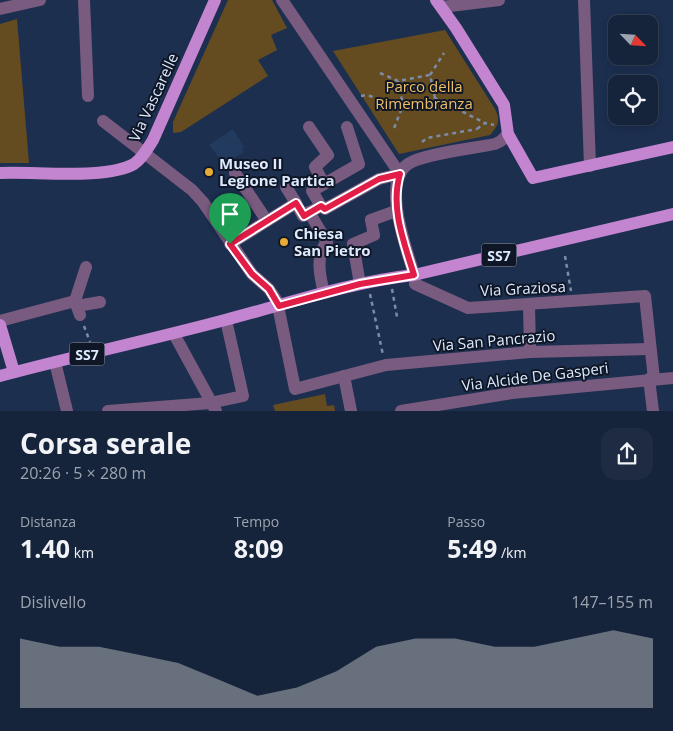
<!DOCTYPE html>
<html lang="it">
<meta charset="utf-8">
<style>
:root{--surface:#15233b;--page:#1e2b42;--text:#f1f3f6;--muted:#9da4af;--line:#344055;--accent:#8c9099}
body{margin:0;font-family:"Open Sans",sans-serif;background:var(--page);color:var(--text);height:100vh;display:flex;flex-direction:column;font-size:19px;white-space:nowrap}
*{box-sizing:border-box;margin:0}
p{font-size:16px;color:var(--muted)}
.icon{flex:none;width:28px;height:28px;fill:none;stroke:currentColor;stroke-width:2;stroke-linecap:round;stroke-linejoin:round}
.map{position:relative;height:411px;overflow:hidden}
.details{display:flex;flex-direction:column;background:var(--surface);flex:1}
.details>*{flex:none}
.needle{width:32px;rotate:115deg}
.buttons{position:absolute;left:608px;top:15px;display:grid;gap:10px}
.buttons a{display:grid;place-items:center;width:50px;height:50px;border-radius:10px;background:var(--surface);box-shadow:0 2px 8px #0003,0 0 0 1px var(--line);font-size:25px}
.pin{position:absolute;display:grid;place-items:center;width:42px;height:42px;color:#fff;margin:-51px -21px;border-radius:50% 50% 50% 0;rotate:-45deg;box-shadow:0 0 5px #0007}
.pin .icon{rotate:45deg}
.round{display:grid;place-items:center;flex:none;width:52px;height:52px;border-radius:15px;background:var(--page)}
.headline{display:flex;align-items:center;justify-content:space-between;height:85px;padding:0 20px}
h1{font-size:28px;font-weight:700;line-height:38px}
.metrics{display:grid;grid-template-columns:repeat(3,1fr);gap:8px;height:85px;padding:5px 20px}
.metrics div{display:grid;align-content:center}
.metrics b{font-size:25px;font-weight:700}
.metrics small{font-size:14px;font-weight:400}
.metrics p{font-size:14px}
.chart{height:140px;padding:10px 20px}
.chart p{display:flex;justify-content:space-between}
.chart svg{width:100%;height:90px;margin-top:5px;fill:var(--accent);opacity:.7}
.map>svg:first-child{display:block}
.built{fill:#233a5f}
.green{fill:#644c20}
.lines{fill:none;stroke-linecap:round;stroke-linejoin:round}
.path{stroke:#7c8ca6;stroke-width:2.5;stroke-dasharray:4 4;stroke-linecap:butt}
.minor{stroke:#7a5b80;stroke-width:12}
.major{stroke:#c384d0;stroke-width:12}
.route-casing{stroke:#fff;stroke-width:10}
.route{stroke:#e11d48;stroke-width:6}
.poi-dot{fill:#e7ac36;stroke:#0f1726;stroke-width:2}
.labels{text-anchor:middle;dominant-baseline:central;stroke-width:4;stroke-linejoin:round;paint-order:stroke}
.shield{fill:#0f1726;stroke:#9fabbe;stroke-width:1}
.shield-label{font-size:14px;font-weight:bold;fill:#ddeaff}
.park-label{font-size:15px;fill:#f0bf66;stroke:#0f1726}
.street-label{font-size:15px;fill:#ddeaff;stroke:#0f1726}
.poi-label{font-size:15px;font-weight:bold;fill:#ddeaff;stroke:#0f1726;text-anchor:start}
</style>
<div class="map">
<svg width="673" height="411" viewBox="0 0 673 411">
<rect width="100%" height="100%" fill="#1c2f4f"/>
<path class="built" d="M233,129L244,147L242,148L244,152L224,164L209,145Z"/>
<g class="green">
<path d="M228,0H272L287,28L271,35L277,50L258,60L268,76L181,132L173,133V122Z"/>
<path d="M17,19L29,163H0V24Z"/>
<path d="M445,30L495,109C501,120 498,126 490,135L399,154L333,51Z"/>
<path d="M325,394L327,406L334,405L335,411H275L273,405Z"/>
</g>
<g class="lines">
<g class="path">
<path d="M380,73L398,81"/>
<path d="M430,75L444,53"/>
<path d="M361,96L366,95L403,105L393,131"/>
<path d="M435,98L430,75L398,81L403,105L435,98L485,123"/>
<path d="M477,129L485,123L494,125"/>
<path d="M422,142L427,138L477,129"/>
<path d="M565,256L571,291"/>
<path d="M392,289L397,317"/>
<path d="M370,294L383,355"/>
<path d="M84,326L90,342"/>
</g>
<g class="minor">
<path d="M84,0L88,96"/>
<path d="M282,0L400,174"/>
<path d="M584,0L590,166"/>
<path d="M442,7L499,0"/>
<path d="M0,9L40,0"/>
<path d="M103,121L192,190L203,202L252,274L269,289L277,301L295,389L386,365L530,352L649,349"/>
<path d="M324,184L359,164L347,127"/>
<path d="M286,187L296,203"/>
<path d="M321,206L325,209L379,179L400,174"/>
<path d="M309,212L327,242C315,255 320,277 324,293"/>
<path d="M267,221L296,203L303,216L321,206L312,191L324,184L315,167L328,155L309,127"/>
<path d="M230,244L267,221L235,173"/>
<path d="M414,275C407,249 381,183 408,164C422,154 476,148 495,144L501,141L508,134"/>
<path d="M360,284L353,244L374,235L371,220L396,211"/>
<path d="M415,284L468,308L645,296L654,379"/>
<path d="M75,301L86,267"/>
<path d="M529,304L530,352"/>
<path d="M77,306L100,302"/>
<path d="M0,321L75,301L80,315"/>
<path d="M174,334L216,411"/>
<path d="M55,362L67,411"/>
<path d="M344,376L351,411"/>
<path d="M649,379L653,411"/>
<path d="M108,411L210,403L243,396L226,320"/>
<path d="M401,411L512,393L673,378"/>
</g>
<g class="major">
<path d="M436,0L456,28L504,105L508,134L533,178L673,147"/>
<path d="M0,173C34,171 106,180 134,164C143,158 148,148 153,140L215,0"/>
<path d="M0,325L14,372"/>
<path d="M0,376C75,356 150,340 225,320C287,304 350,282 414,275L673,214"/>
</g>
</g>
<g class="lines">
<defs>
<path id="route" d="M400,174C390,208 404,242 414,275L360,284L279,306L269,289L252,274L230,244L296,203L304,216L321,206L325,209L379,179Z"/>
</defs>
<use href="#route" class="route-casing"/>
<use href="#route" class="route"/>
</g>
<g class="poi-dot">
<circle cx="209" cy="172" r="5"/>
<circle cx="284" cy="242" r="5"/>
</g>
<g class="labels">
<g class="shield">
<rect x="481.5" y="243.5" width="35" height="23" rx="4"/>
<rect x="69.5" y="342.5" width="35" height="23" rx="4"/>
</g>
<g class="shield-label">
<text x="499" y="255">SS7</text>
<text x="87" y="354">SS7</text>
</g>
<g class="park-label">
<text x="424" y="86">Parco della<tspan x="424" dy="17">Rimembranza</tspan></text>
</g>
<g class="street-label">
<text transform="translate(153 97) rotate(-65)">Via Vascarelle</text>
<text transform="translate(523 288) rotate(-3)">Via Graziosa</text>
<text transform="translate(494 340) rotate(-5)">Via San Pancrazio</text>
<text transform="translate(535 376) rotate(-7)">Via Alcide De Gasperi</text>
</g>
<g class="poi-label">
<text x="219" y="163">Museo II<tspan x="219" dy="17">Legione Partica</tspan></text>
<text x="294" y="233">Chiesa<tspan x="294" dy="17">San Pietro</tspan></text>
</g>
</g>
</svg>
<div class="buttons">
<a><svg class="needle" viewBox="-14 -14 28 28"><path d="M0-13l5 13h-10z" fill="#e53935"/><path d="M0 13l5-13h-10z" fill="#9da4af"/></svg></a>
<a><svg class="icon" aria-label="locate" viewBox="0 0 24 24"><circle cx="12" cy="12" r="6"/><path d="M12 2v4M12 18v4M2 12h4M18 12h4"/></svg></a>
</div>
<div class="pin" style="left:230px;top:244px;background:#1e9e55"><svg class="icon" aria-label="arrive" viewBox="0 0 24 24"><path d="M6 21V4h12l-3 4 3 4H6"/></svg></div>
</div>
<section class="details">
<div class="headline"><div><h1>Corsa serale</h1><p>20:26 · 5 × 280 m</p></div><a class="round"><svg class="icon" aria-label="share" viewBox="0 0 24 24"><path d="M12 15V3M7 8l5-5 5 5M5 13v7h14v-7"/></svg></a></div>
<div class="metrics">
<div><p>Distanza</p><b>1.40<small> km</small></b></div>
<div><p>Tempo</p><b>8:09</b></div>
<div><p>Passo</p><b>5:49<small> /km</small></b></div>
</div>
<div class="chart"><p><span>Dislivello</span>147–155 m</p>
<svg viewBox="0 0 160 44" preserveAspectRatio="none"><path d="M0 44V10L10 14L20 14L30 18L40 22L50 30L60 38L70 34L80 26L90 14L100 10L110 10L120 14L130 14L140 10L150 6L160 10V44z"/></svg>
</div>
</section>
